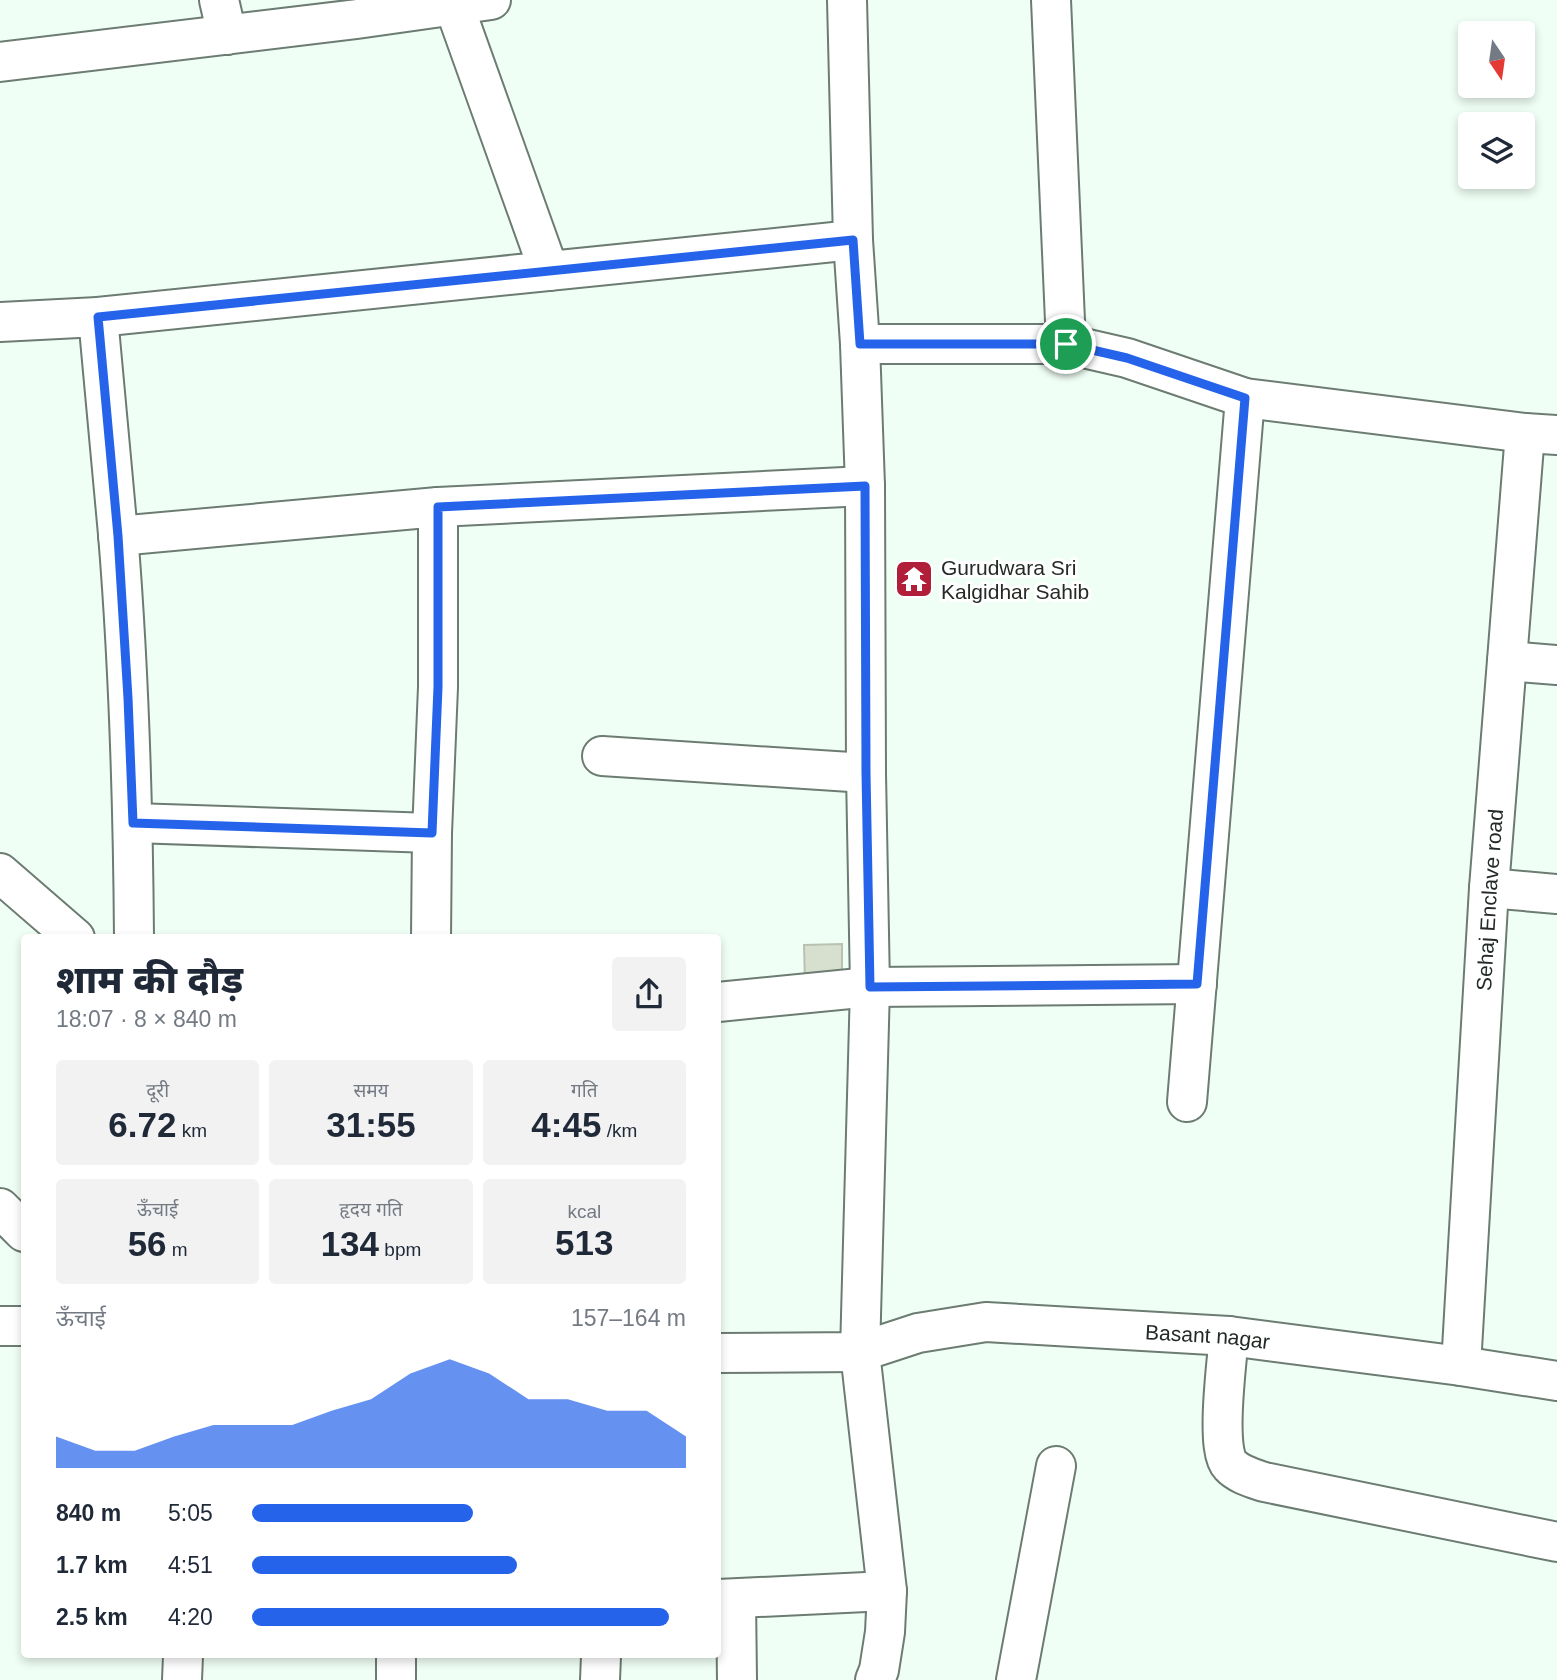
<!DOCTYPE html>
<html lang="hi">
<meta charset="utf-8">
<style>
:root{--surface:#fff;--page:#f2f2f3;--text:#1f2937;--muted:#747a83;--accent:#2563eb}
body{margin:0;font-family:Arial,"Noto Sans Devanagari",sans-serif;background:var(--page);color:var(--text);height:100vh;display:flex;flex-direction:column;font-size:26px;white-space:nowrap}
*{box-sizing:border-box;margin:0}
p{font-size:23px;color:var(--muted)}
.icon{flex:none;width:38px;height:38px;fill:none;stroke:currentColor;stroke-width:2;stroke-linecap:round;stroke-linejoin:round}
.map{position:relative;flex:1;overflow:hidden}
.sheet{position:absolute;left:21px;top:934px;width:700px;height:724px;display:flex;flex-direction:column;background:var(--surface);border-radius:7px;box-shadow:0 4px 10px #0003}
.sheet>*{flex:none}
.needle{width:46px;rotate:167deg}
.controls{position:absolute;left:1458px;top:21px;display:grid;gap:14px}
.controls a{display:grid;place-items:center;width:77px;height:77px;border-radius:7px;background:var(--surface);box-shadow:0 4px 10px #0003;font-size:35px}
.pin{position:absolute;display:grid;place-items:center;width:60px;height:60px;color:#fff;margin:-30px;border:4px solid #fff;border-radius:50%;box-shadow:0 2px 7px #0007}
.round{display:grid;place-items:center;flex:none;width:74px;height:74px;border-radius:7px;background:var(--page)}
.headline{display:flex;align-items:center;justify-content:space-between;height:119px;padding:0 35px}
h1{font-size:38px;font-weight:800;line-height:52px}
.stats{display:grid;grid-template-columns:repeat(3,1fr);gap:10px;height:119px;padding:7px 35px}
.stats div{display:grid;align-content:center;border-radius:7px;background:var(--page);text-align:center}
.stats b{font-size:35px;font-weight:800}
.stats small{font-size:19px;font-weight:400}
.stats p{font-size:19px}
.chart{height:196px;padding:14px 35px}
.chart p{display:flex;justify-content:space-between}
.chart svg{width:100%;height:126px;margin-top:7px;fill:var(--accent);opacity:.7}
ul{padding:0 35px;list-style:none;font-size:23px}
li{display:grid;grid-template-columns:112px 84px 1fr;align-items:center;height:52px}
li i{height:18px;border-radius:9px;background:var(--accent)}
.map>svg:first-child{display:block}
.building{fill:#d7e0cf;stroke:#b9c2b1;stroke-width:2}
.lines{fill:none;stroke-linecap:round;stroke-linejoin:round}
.minor-casing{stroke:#6c7c72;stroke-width:42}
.minor{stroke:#fff;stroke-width:38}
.route-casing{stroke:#fff;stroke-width:14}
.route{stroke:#2563eb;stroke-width:9}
.labels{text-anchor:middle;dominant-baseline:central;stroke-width:6;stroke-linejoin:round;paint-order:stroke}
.poi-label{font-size:21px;fill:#242b26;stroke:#fff;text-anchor:start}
.street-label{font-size:21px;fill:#242b26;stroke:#fff}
</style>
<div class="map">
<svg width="1557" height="1680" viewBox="0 0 1557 1680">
<rect width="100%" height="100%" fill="#f0fff5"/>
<path class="building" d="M842,944V983L805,984L804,945Z"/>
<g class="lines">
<defs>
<g id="minor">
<path d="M219,0L227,35"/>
<path d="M452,0L549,271"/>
<path d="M847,0L853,240L860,344L865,486L866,773L870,987L860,1352L887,1591L885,1632L879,1670L875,1680"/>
<path d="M1051,0L1066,344"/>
<path d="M0,62L357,19L491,0"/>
<path d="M98,317C104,389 112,462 118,534C129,668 133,803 134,938"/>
<path d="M0,322L98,317L853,240"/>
<path d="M860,344H1066L1127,358L1245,398L1525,433L1557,435"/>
<path d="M118,536L438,507L865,486"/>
<path d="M1507,661L1557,665"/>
<path d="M602,756L866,773"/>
<path d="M133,823L432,833"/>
<path d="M0,873L75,938"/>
<path d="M1489,888L1557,894"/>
<path d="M431,938L432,833L438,687V507"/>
<path d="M718,1002L870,987L1197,984"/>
<path d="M1187,1102L1245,398"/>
<path d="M0,1208L24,1232"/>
<path d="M0,1326H24"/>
<path d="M1229,1336C1227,1360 1215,1450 1230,1465C1238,1474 1252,1478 1264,1482L1557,1542"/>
<path id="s1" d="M718,1353L860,1352L918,1333L986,1322L1229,1336L1461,1366L1557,1381"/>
<path id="s2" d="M1461,1366L1489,888L1525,433"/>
<path d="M718,1599L887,1591"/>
<path d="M736,1599L737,1680"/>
<path d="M182,1680L183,1656"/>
<path d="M396,1680V1656"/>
<path d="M600,1680L601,1656"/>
<path d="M1016,1680L1056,1466"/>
</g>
</defs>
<use href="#minor" class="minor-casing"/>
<use href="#minor" class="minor"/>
</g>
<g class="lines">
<defs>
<path id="route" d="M853,240L860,344H1066L1127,358L1245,398L1197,984L870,987L866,773L865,486L438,507V687L432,833L133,823L128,698L118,536L98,317Z"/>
</defs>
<use href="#route" class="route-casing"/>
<use href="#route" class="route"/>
</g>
<defs>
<symbol id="temple-square" viewBox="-11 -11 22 22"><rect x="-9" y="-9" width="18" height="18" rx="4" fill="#b11e39" stroke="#fff"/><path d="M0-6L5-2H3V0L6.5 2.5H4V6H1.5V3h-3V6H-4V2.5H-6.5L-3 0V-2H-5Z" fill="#fff"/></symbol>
</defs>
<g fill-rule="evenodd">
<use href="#temple-square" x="892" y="557" width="44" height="44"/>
</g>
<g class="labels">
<g class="poi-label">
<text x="941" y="567">Gurudwara Sri<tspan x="941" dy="24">Kalgidhar Sahib</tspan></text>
</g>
<g class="street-label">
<text stroke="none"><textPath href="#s2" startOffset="467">Sehaj Enclave road</textPath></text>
<text stroke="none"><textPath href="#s1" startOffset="494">Basant nagar</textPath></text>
</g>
</g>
</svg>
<div class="controls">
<a><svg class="needle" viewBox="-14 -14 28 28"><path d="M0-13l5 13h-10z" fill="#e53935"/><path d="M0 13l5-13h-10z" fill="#747a83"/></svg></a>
<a><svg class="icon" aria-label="layers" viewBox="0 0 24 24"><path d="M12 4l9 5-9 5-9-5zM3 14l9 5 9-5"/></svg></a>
</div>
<div class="pin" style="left:1066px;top:344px;background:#1e9e55"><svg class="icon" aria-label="arrive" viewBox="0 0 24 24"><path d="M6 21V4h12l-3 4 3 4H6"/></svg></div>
<section class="sheet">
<div class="headline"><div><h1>शाम की दौड़</h1><p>18:07 · 8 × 840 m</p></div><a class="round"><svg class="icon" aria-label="share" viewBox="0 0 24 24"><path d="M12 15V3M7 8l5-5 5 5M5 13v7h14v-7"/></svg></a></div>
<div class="stats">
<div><p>दूरी</p><b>6.72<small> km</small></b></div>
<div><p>समय</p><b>31:55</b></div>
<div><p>गति</p><b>4:45<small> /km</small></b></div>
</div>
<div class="stats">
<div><p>ऊँचाई</p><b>56<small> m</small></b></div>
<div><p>हृदय गति</p><b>134<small> bpm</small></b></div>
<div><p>kcal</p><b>513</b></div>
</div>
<div class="chart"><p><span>ऊँचाई</span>157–164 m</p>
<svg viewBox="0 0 160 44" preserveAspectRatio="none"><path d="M0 44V33L10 38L20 38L30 33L40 29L50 29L60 29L70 24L80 20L90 11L100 6L110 11L120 20L130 20L140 24L150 24L160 33V44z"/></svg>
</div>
<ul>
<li><b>840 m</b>5:05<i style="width:51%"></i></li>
<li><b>1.7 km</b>4:51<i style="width:61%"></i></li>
<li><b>2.5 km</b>4:20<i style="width:96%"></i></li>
</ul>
</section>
</div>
